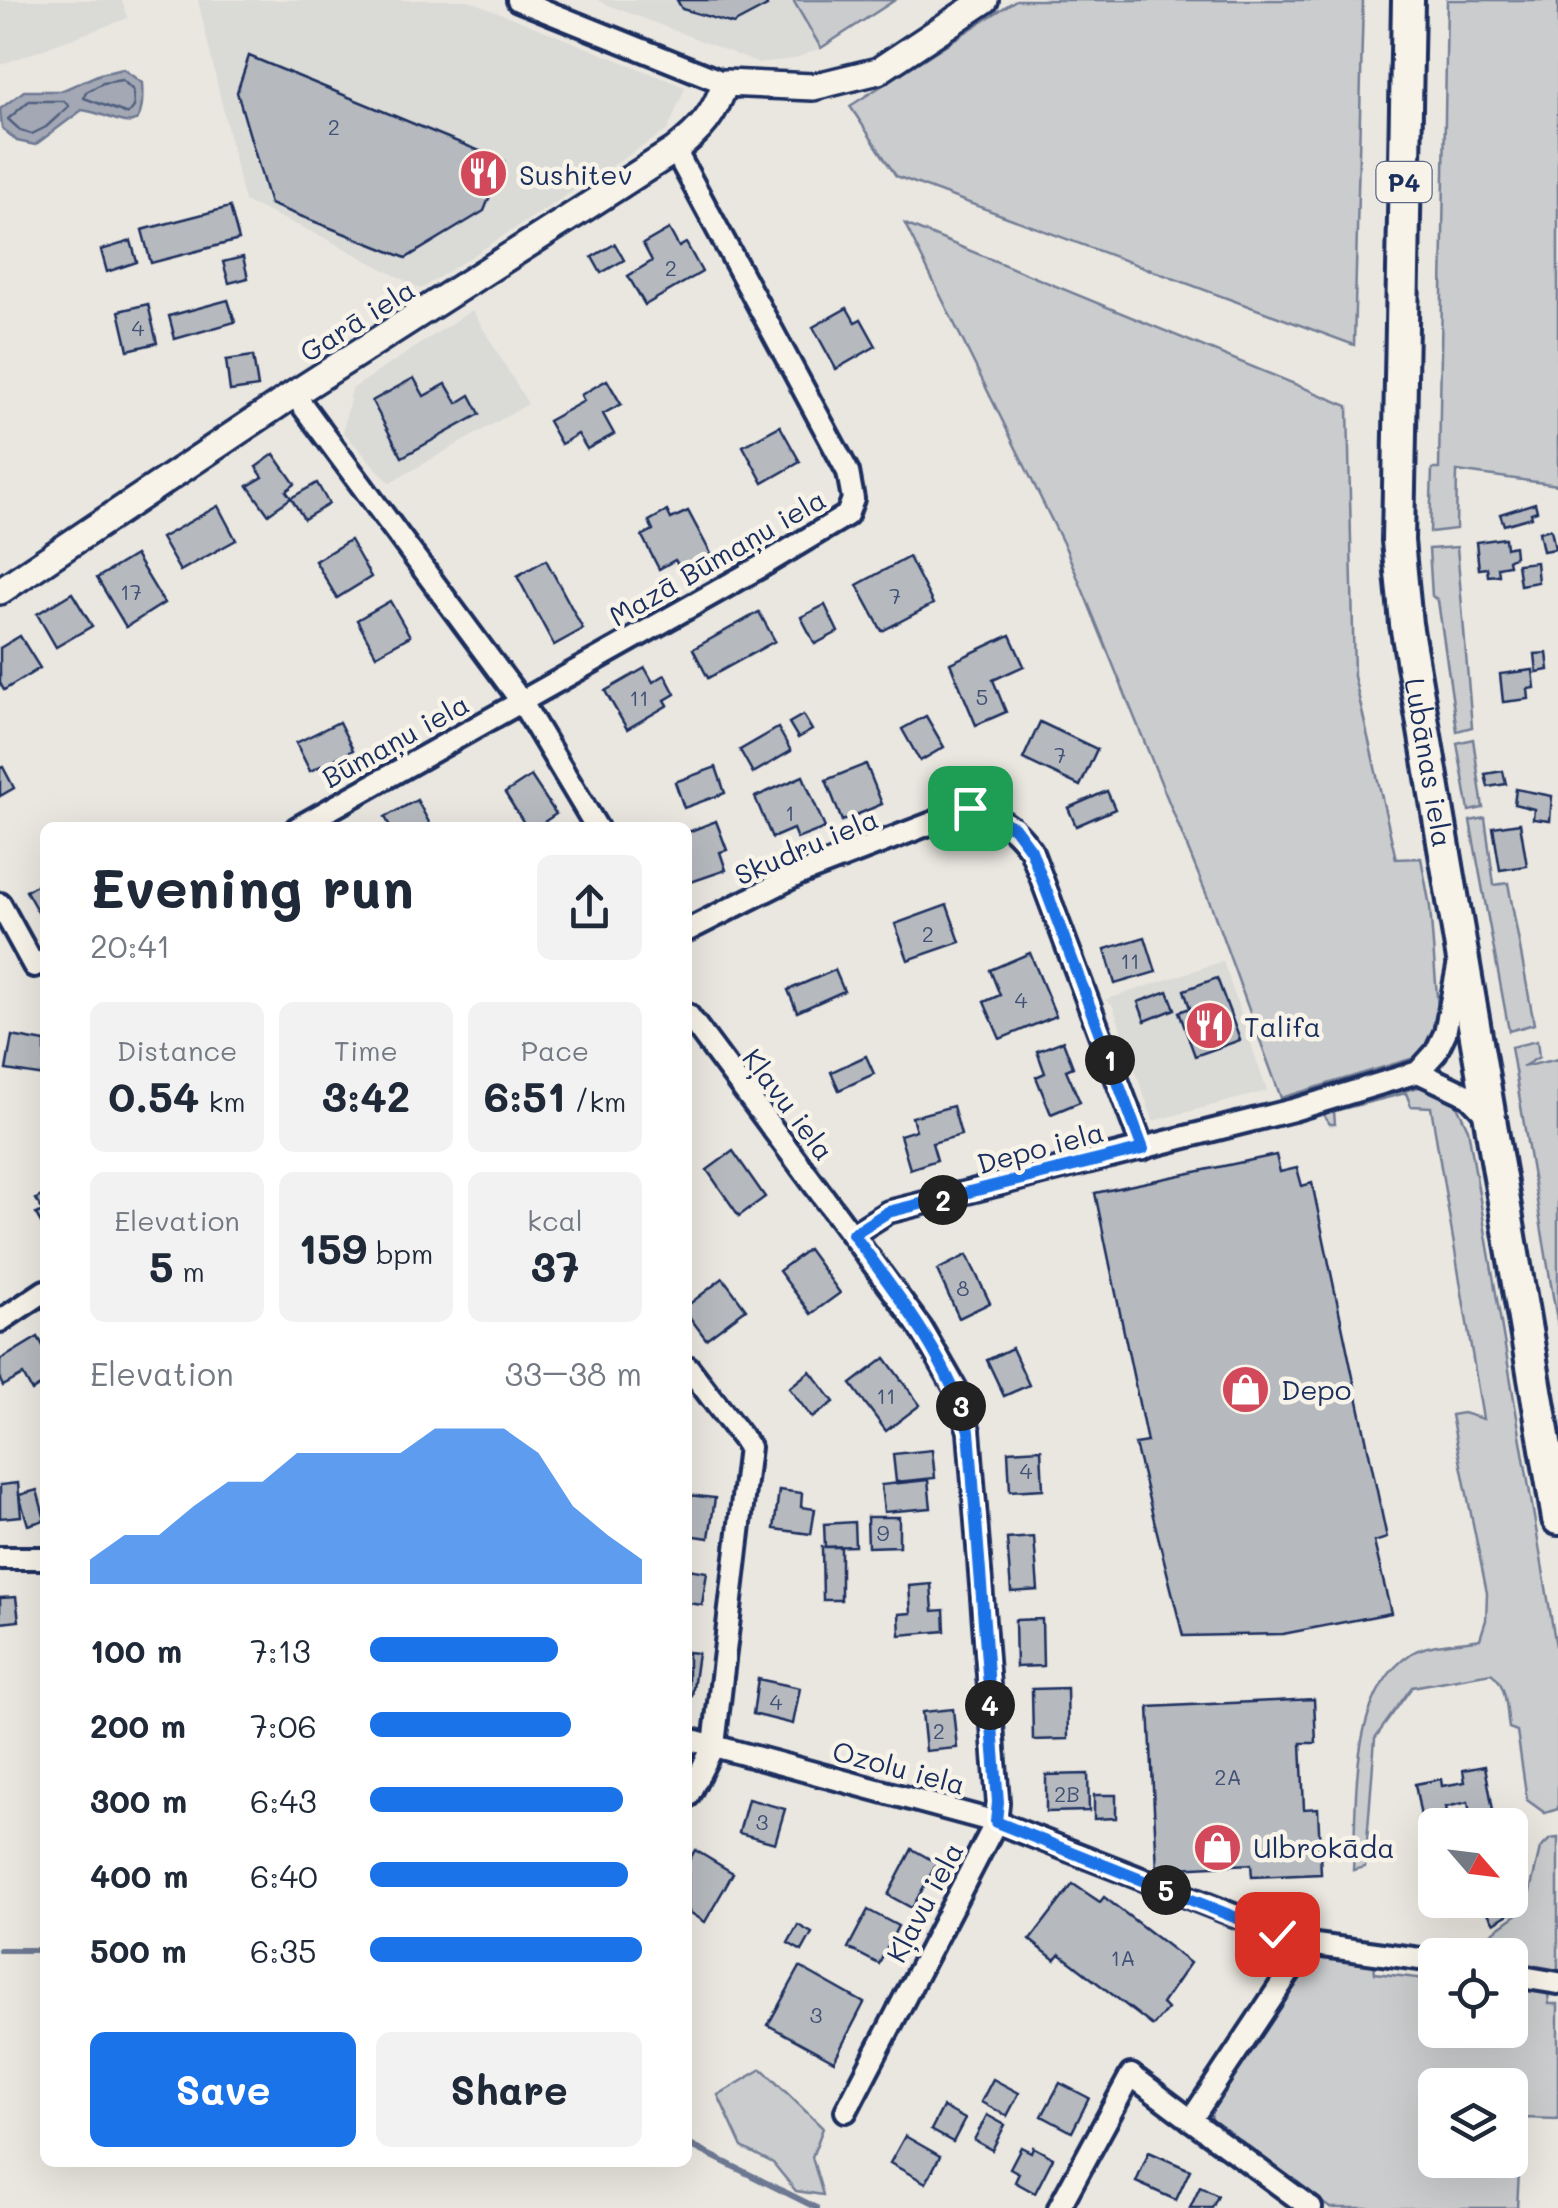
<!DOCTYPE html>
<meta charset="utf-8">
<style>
:root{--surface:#fff;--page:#f2f2f3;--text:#1f2937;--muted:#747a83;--accent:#1a73e8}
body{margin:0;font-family:Mali,sans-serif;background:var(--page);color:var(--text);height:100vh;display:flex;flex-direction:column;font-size:38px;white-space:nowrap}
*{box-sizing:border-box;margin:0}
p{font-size:32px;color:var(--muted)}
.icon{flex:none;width:55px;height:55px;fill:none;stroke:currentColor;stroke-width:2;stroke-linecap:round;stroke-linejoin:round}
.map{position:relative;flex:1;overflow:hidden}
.details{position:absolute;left:40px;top:822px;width:652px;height:1345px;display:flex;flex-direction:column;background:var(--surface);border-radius:15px;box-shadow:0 10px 40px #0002}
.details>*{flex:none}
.needle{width:65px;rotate:118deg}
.buttons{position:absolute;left:1418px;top:1808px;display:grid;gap:20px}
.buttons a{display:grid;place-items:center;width:110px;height:110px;border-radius:15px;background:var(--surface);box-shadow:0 10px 40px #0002;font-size:50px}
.pin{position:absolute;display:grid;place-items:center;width:85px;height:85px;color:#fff;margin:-42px;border-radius:20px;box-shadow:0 5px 15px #0006}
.km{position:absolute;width:50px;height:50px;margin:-25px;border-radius:50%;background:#222;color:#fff;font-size:28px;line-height:50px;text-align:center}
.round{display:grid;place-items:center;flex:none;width:105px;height:105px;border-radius:15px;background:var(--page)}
.headline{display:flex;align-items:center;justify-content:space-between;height:170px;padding:0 50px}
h1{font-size:55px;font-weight:700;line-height:75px}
.stats{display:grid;grid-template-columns:repeat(3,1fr);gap:15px;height:170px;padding:10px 50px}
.stats div{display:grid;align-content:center;border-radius:15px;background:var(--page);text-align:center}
.stats b{font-size:42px;font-weight:700}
.stats small{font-size:28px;font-weight:400}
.stats p{font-size:28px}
.chart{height:280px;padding:20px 50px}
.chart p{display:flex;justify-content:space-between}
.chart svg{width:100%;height:180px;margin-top:10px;fill:var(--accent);opacity:.7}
.button{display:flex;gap:20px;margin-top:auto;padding:20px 50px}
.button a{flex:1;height:115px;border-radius:15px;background:var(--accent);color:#fff;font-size:40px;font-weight:700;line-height:115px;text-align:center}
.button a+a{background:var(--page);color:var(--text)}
ul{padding:0 50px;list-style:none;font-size:32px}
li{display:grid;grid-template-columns:160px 120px 1fr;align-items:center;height:75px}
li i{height:25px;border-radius:12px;background:var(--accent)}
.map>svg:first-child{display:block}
.built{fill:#dadad6}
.green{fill:#cbcccd;stroke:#737e96;stroke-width:2.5;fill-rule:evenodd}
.water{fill:#a3a8b4;stroke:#6d7892;stroke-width:2.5}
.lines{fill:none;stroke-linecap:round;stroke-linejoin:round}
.shore{stroke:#515f80;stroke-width:2.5}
.stream{stroke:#6d7892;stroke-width:6}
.building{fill:#b6babf;stroke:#1b2f5e;stroke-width:2.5}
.minor-casing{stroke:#1b2f5e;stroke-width:28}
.tertiary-casing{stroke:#1b2f5e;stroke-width:32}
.primary-casing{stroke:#1b2f5e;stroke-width:38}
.minor{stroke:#f7f3e8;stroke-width:20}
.tertiary{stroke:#f7f3e8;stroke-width:25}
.primary{stroke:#f7f3e8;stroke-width:30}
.route-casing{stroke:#fff;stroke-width:20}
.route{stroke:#1a73e8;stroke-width:12}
.labels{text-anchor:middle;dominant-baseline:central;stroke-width:9;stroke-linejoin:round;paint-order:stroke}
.number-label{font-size:22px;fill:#425276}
.shield{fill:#f7f3e8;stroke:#5d6a87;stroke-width:2.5}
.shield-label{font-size:25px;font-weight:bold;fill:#1b2f5e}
.poi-label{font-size:28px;fill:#1b2f5e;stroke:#f7f3e8;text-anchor:start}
.street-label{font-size:28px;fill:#1b2f5e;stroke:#f7f3e8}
</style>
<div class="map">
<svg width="1558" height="2208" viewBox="0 0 1558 2208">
<rect width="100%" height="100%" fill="#eae7e0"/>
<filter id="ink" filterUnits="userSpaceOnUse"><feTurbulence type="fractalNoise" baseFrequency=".01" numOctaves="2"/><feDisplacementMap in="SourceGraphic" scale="20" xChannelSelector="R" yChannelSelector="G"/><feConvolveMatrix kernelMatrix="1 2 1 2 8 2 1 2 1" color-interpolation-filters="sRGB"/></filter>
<g filter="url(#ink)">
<g class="built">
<path d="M0,0H122L128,18L0,65Z"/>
<path d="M198,0H468L685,87L668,130L421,289L323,237L244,201Z"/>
<path d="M596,0H793L821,48L794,59L758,63Z"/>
<path d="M472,310L528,404L390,483L343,432L352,389Z"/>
<path d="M1223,961L1267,1091L1153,1121L1113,1006L1105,1000Z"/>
</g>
<g class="green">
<path d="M793,0H895L821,48Z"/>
<path d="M1016,0H1363L1354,345L896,176L850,106Z"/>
<path d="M1447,0H1558V485L1457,471L1456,529L1430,532L1432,469H1439Z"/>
<path d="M905,224L1348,406L1354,676L1396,859L1421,858L1430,907L1439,1022L1424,1055L1281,1098L1212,908L1066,549Z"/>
<path d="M1457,547L1472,727L1457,731L1438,601L1432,596L1429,549Z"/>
<path d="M1473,739L1483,808L1469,811L1457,743Z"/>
<path d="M1485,818L1494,885L1508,883L1534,1024L1509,1031L1470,821Z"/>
<path d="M1537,1041L1539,1057L1522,1067L1558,1059V1326L1511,1047Z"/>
<path d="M1419,1087L1453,1097L1468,1129L1558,1658V1809L1545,1813L1527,1800L1517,1731L1509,1728C1506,1709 1508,1685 1491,1673L1412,1687L1375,1738L1365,1867L1353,1870C1358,1802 1347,1695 1412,1653C1428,1643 1460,1643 1480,1639L1486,1620L1487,1593L1451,1415L1463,1413L1483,1419L1431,1107L1411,1106L1406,1093L1334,1111L1335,1124H1330L1324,1116L1330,1109Z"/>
<path d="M1558,1838V1970L1510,1961V1955L1459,1952V1944L1482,1948L1483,1939L1526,1908L1540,1849L1550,1839Z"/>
<path d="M1319,1955L1374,1963L1375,1973L1435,1980V2030H1510V1988L1548,1993L1549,2004H1558V2119L1522,2118L1517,2208H1330L1213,2123L1210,2109L1311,1959ZM1435,2085H1510V2160H1435Z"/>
<path d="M762,2069L823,2128L812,2157L823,2195L796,2191L773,2163L742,2147L718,2095Z"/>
</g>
<path class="water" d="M123,69L142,83C146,147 120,115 82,110L35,145L17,141L2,128L0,109L24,91H61L100,74Z"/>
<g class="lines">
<g class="shore">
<path d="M122,80L133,90L134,107L128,114L84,98L86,92L103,83Z"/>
<path d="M29,101H64L69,106L46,127L32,134L21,131L8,119Z"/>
</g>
<g class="stream">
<path d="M0,1950H45"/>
<path d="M688,2144L817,2208"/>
</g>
</g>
<g class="building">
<path d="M677,0H764L767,6L733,24L682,9Z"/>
<path d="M249,56L504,161L484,211L406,258L270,204L237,92Z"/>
<path d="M230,207L239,240L151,263L142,230Z"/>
<path d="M669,229L679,247L686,243L702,272L645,305L628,276L652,261L643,244Z"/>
<path d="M131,241L137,262L107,272L101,250Z"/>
<path d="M615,244L624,260L601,273L592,257Z"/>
<path d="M243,257L248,278L229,283L223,262Z"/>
<path d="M228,300L235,322L175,339L169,316Z"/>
<path d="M148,304L157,343L128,350L119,311Z"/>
<path d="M847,308L855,322L861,319L876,346L836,369L813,327Z"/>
<path d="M253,356L258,387L230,391L226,360Z"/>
<path d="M414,378L424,396L446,384L457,403L470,395L480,414L402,457L372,401Z"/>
<path d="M607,380L621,404L603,414L614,434L587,449L578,434L561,444L548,421L584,401L581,395Z"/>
<path d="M780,426L800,462L763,483L743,446Z"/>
<path d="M274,454L295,484L286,491L291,498L268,514L248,486L263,477L256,467Z"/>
<path d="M317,483L329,504L304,519L291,498Z"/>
<path d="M1535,503L1537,511L1531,513L1532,517L1504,525L1500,514Z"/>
<path d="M218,506L236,540L180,571L161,538Z"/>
<path d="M667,511L671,519L688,511L711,554L681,570L675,560L659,569L642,536L653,530L649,521Z"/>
<path d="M1551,529L1555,549L1543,551L1539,532Z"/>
<path d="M1505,538L1506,548L1514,546L1515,556L1508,560L1509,565L1498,567L1499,575L1488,576L1487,568L1479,569L1476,542Z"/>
<path d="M350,540L371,577L337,598L315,561Z"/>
<path d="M135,555L164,603L126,627L97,578Z"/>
<path d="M909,557L933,604L882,631L857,585Z"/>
<path d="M546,560L583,629L554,645L517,576Z"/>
<path d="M1536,562L1538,582L1520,585L1517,564Z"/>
<path d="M72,593L92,626L56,647L37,614Z"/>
<path d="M390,601L410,636L376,655L357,620Z"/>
<path d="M825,605L838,632L815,644L801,617Z"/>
<path d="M759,612L775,641L708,678L693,649Z"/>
<path d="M1010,635L1024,666L993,680L1006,712L976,725L950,663Z"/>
<path d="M20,636L40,668L4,690L0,683V648Z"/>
<path d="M1547,653L1549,670L1537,672L1535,654Z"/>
<path d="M645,668L653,682L665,675L675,694L665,700L668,705L627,729L605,691Z"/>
<path d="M1533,670L1535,688L1528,689L1529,699L1503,702L1500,674Z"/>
<path d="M803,715L812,730L798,738L789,723Z"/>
<path d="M926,716L944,747L920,761L902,729Z"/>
<path d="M339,722L353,750L310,771L296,743Z"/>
<path d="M1040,722L1097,749L1080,786L1023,759Z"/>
<path d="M778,728L791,751L753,773L740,750Z"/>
<path d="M866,764L882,804L842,821L826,780Z"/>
<path d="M3,767L14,788L0,796V768Z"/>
<path d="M716,767L725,793L684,808L675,782Z"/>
<path d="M1503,771L1506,784L1488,787L1485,774Z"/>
<path d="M531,776L556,814L535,828H527L505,793Z"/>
<path d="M803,776L825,828L797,839L793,829L772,838L755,797Z"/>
<path d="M1516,789L1552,796L1550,821L1533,819L1534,809L1514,804Z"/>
<path d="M1107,791L1115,809L1076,826L1068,808Z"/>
<path d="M417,800L432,828H391L385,817Z"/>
<path d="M716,821L727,850L720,852L726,870L688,883V832Z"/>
<path d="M1520,823L1527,866L1500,870L1493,827Z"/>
<path d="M45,880V919L43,921L26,891Z"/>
<path d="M947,905L960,942L908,960L895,924Z"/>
<path d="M1145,937L1156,972L1115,984L1105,949Z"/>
<path d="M1030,953L1056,1016L1000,1039L984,1002L1000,995L990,970Z"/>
<path d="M835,970L844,991L797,1012L788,990Z"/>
<path d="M1217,978L1240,1040L1195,1056L1179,1012L1190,1008L1184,990Z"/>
<path d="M1168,991L1175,1009L1145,1021L1138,1002Z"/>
<path d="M12,1036L45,1042V1076L6,1070Z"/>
<path d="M1063,1041L1073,1067L1066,1070L1080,1102L1051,1114L1036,1077L1045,1073L1037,1051Z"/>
<path d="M866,1056L874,1074L839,1090L831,1072Z"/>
<path d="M953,1106L961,1135L932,1143L937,1160L910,1169L900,1135L916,1130L912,1117Z"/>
<path d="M733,1151L765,1197L739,1216L707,1170Z"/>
<path d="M1276,1155L1280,1172L1297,1168L1302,1186L1312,1183L1387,1538L1374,1542L1391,1613L1283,1634L1183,1636L1135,1444L1147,1442L1095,1193Z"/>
<path d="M45,1194V1230L36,1214L43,1211L36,1199Z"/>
<path d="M808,1249L840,1293L811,1314L779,1271Z"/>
<path d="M967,1255L990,1303L959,1318L937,1270Z"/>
<path d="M723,1278L746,1309L706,1339L688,1315V1305Z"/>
<path d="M38,1337L45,1349V1383L32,1391L23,1375L3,1386L0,1380V1360Z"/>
<path d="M1012,1348L1029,1385L1004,1396L987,1360Z"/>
<path d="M885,1358L920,1405L886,1431L851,1384Z"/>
<path d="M810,1371L834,1402L812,1418L789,1388Z"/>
<path d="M1041,1449L1043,1489L1010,1491L1008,1451Z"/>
<path d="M932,1450L935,1478L896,1482L893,1454Z"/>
<path d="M928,1480L931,1508L884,1512L881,1485Z"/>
<path d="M18,1483L21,1516L0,1518V1485Z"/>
<path d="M37,1490L45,1520L28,1525L19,1495Z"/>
<path d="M779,1490L802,1493L801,1507L815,1509L811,1534L774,1529Z"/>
<path d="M688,1495L715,1498L709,1538L688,1535Z"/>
<path d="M867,1517H899V1546L868,1547Z"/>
<path d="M854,1522L855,1546L825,1547L824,1524Z"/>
<path d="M1034,1537L1038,1590L1011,1592L1007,1539Z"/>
<path d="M822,1547H841V1600H823Z"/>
<path d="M688,1569L707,1572L702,1605L688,1603Z"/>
<path d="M931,1584L933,1611L944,1610L945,1631L900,1635L899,1614L911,1613L909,1586Z"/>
<path d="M16,1597L19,1621L0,1623V1598Z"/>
<path d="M1042,1619L1043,1666L1016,1667L1015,1620Z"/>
<path d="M688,1652L698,1653L692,1696L688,1695Z"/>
<path d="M758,1679L800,1688L793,1724L753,1714Z"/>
<path d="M1067,1688L1068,1739L1033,1740L1032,1689Z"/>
<path d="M1314,1699L1316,1743H1301L1304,1809L1318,1808L1321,1874L1252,1877L1251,1864L1157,1869L1149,1707Z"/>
<path d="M953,1709L957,1748L926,1751L922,1712Z"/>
<path d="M1485,1766L1493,1810L1470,1814L1468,1802L1446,1807L1447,1812L1421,1817L1415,1784L1441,1779L1442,1786L1465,1782L1463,1770Z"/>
<path d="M1088,1774L1089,1811L1046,1812V1775Z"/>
<path d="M1094,1795H1116V1818L1094,1819Z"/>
<path d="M748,1799L785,1809L775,1843L739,1833Z"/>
<path d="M912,1849L937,1863L912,1908L888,1895Z"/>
<path d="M695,1850L733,1873L705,1922L688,1911V1862Z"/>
<path d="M1073,1884L1100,1902L1104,1897L1190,1963L1162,2004L1167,2009L1153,2026L1060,1954L1055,1960L1030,1940Z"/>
<path d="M1510,1899L1516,1909L1494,1923L1480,1900Z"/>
<path d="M868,1910L898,1926L879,1964L848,1948Z"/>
<path d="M798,1925L812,1933L802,1951L788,1943Z"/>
<path d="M800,1967L864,2003L834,2061L768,2025Z"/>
<path d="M993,2079L1019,2093L1007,2116L981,2102Z"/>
<path d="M1060,2083L1089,2098L1072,2132L1042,2116Z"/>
<path d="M943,2107L965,2119L953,2142L931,2130Z"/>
<path d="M987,2115L1005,2125L992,2150L974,2140Z"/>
<path d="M905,2136L940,2156L926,2183L890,2163Z"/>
<path d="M1021,2147L1031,2152L1033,2147L1053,2158L1035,2193L1015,2182L1019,2173L1010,2168Z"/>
<path d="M1149,2152L1190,2170L1176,2200L1136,2182Z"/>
<path d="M1200,2187L1218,2196L1212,2208H1190Z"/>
</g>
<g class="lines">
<defs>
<g id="minor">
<path d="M518,0L725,83"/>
<path d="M294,394L521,701L597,828"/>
<path d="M297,828L762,566L847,515L853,499L848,472L675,150"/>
<path d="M0,904L34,966L45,960"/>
<path d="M688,930L797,875L971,808C1001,819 1012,824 1031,850L1143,1149"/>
<path d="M688,1015L921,1328L956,1389L969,1431L998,1802L996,1822L846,2111"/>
<path d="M1418,1072L1469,1096L1487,1115"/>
<path d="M853,1234L888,1212L1293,1110L1418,1072L1436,1052L1445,1033L1459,962"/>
<path d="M0,1321L45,1291"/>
<path d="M688,1367L749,1447L714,1745L688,1796"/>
<path d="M0,1558H45"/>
<path d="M688,1739L996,1822L1308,1944L1435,1961"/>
<path d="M1308,1944L1191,2120L1311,2208"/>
<path d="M1510,1975L1558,1983"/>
<path d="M1059,2208L1131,2075L1191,2120"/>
</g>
<path id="tertiary" d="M0,591L294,394L675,150C701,130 715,114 725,83L813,87L878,71L985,0"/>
<g id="primary">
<path id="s1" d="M1408,0L1398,541L1406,624L1558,1519"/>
</g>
</defs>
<use href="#minor" class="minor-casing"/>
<use href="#tertiary" class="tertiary-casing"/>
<use href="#primary" class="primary-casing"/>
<use href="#minor" class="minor"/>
<use href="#tertiary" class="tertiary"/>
<use href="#primary" class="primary"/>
</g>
</g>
<g class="lines" filter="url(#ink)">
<defs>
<path id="route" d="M970,808L1014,827L1031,850L1143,1149L888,1212L853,1234C899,1297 946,1355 969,1431L998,1802L996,1822L1277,1934"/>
</defs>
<use href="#route" class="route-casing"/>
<use href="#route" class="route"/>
</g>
<defs>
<symbol id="restaurant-disc" viewBox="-11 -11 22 22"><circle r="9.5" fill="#d1495b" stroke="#f7f3e8"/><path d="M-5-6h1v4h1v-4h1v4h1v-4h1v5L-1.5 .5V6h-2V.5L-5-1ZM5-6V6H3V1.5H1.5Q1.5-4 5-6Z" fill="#fff"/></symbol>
<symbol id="shop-disc" viewBox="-11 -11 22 22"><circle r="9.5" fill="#d1495b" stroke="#f7f3e8"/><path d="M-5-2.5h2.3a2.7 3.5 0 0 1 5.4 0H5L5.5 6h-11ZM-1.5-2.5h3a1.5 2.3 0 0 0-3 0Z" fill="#fff"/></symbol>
</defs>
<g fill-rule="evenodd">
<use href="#restaurant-disc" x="456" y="146" width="55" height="55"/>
<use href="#restaurant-disc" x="1182" y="998" width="55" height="55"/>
<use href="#shop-disc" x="1218" y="1362" width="55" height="55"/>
<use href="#shop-disc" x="1190" y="1820" width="55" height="55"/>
</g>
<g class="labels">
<g class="number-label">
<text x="334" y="126">2</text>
<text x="671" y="267">2</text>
<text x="138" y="327">4</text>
<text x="131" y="591">17</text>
<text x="895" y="595">7</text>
<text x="982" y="696">5</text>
<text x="639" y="697">11</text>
<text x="1060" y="754">7</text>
<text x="790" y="812">1</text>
<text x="928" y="933">2</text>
<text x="1130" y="960">11</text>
<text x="1021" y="999">4</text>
<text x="963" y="1287">8</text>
<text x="886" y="1395">11</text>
<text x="1026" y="1470">4</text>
<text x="883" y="1532">9</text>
<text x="776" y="1701">4</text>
<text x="939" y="1730">2</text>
<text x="1228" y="1776">2A</text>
<text x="1067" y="1793">2B</text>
<text x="762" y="1821">3</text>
<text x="1123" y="1957">1A</text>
<text x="816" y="2014">3</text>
</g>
<rect class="shield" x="1376.5" y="162" width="55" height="40" rx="8"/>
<g class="shield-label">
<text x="1404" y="182">P4</text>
</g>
<g class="poi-label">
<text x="519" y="174">Sushitev</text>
<text x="1244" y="1026">Talifa</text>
<text x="1281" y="1389">Depo</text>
<text x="1253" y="1847">Ulbrokāda</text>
</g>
<g class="street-label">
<text transform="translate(357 320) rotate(-32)">Garā iela</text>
<text transform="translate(717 557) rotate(-30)">Mazā Būmaņu iela</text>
<text transform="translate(395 740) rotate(-29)">Būmaņu iela</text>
<text stroke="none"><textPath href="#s1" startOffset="765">Lubānas iela</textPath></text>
<text transform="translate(806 846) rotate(-23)">Skudru iela</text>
<text transform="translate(789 1104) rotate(53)">Kļavu iela</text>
<text transform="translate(1040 1147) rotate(-15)">Depo iela</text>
<text transform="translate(899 1767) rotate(15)">Ozolu iela</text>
<text transform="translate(924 1902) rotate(-62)">Kļavu iela</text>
</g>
</g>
</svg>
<div class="buttons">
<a><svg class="needle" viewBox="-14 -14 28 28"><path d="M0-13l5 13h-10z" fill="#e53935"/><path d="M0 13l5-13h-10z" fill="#747a83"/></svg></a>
<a><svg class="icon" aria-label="locate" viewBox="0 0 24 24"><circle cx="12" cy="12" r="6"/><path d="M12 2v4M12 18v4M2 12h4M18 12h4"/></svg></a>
<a><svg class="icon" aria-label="layers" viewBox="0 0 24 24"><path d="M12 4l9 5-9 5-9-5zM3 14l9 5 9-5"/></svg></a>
</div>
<div class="pin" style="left:970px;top:808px;background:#1e9e55"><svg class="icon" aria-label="arrive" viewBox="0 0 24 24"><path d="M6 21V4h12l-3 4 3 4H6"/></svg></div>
<div class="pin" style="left:1277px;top:1934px;background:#d93025"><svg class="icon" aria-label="check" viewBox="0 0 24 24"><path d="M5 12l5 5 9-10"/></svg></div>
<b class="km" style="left:1110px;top:1060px">1</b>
<b class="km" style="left:943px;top:1200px">2</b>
<b class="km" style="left:961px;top:1406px">3</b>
<b class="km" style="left:990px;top:1705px">4</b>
<b class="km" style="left:1166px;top:1890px">5</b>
<section class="details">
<div class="headline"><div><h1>Evening run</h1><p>20:41</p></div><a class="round"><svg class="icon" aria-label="share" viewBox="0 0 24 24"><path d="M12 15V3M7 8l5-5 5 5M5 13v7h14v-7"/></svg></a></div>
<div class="stats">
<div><p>Distance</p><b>0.54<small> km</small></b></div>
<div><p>Time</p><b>3:42</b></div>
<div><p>Pace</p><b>6:51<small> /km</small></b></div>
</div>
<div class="stats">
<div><p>Elevation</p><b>5<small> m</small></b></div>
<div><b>159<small> bpm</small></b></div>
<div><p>kcal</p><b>37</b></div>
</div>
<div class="chart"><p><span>Elevation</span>33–38 m</p>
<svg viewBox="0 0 160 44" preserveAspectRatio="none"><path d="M0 44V38L10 32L20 32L30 25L40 19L50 19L60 12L70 12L80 12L90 12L100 6L110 6L120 6L130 12L140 25L150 32L160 38V44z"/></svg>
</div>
<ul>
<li><b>100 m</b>7:13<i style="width:69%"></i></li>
<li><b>200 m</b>7:06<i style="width:74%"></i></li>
<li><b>300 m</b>6:43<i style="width:93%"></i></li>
<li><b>400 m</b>6:40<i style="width:95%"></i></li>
<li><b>500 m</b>6:35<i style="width:100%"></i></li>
</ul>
<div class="button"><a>Save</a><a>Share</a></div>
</section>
</div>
